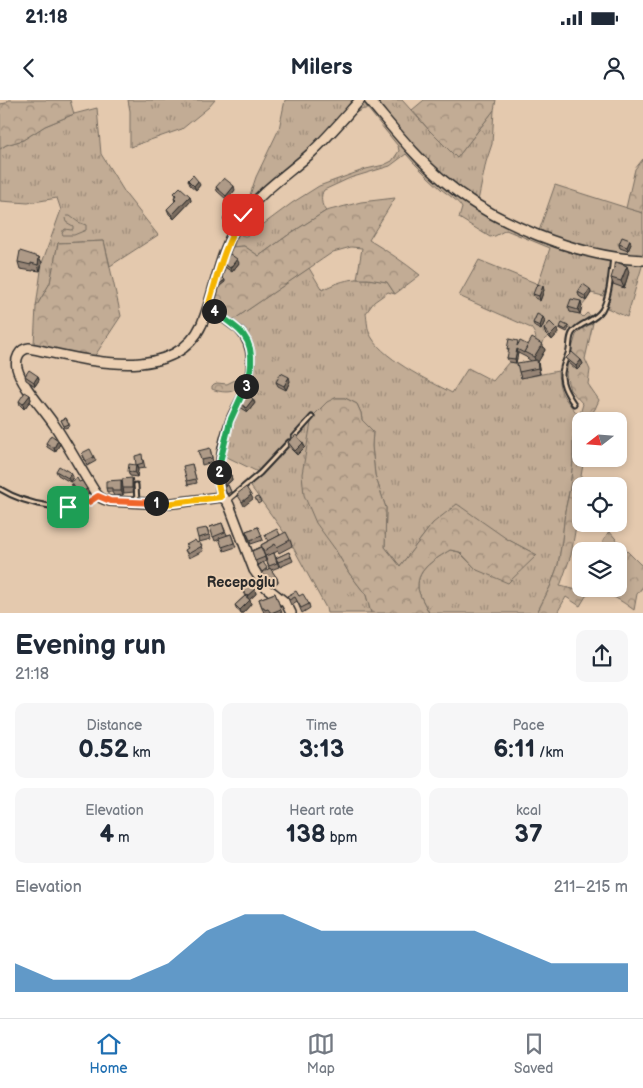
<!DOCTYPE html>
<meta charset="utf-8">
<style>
:root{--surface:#fff;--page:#f6f6f7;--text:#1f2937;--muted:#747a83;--line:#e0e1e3;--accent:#1f6fb2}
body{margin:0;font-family:"Balsamiq Sans",sans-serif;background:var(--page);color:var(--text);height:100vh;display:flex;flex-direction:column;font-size:19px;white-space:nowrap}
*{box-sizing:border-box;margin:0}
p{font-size:16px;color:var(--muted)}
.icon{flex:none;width:28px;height:28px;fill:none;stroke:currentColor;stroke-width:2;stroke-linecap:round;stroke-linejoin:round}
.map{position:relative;height:513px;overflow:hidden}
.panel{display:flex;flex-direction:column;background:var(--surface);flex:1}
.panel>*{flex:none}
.needle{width:32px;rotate:253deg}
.tools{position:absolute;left:572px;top:312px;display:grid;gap:10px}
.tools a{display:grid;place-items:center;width:55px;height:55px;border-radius:10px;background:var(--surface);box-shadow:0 2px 8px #0003;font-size:25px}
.pin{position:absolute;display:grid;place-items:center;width:42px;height:42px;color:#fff;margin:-21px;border-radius:10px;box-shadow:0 2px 8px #0006}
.km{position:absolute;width:25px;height:25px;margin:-12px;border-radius:50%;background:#222;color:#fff;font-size:14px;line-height:25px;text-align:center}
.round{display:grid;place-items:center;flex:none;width:52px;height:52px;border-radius:10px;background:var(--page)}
.headline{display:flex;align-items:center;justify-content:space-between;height:85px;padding:0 15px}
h1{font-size:28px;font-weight:700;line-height:38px}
.metrics{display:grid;grid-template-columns:repeat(3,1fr);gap:8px;height:85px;padding:5px 15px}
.metrics div{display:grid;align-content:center;border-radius:10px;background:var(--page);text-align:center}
.metrics b{font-size:25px;font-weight:700}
.metrics small{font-size:14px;font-weight:400}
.metrics p{font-size:14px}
.chart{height:140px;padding:10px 15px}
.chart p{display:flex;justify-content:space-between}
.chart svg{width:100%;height:90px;margin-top:5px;fill:var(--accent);opacity:.7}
.status{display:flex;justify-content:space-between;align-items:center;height:35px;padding:0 25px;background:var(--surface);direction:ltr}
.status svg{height:14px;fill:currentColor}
header{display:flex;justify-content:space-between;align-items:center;height:65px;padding:0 15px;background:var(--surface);font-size:22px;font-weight:700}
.menu{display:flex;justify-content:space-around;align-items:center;height:70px;border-top:1px solid var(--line);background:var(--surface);font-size:14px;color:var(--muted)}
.menu a{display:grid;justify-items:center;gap:2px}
.menu .selected{color:var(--accent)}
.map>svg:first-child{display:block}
.grass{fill:url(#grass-tufts);stroke:#766c60}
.forest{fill:url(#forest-crowns);stroke:#766c60}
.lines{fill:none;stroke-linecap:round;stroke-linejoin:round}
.lane-casing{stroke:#2b2b2b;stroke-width:7}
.street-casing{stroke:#2b2b2b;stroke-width:10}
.secondary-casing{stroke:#2b2b2b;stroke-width:12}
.lane{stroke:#ecd0b3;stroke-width:3}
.street{stroke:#ecd0b3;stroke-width:6}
.secondary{stroke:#ecd0b3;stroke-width:9}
.wall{fill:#968474;stroke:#2b2b2b}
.shaded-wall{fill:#7a6c5e;stroke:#2b2b2b}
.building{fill:#ae9a87;stroke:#2b2b2b}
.split-1-casing{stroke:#fff;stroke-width:10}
.split-2-casing{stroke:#fff;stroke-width:10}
.split-3-casing{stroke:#fff;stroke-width:10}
.split-4-casing{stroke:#fff;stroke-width:10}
.split-5-casing{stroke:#fff;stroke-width:10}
.split-1{stroke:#f0652b;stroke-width:6}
.split-2{stroke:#f5b400;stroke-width:6}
.split-3{stroke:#22a559;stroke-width:6}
.split-4{stroke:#22a559;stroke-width:6}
.split-5{stroke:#f5b400;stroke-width:6}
.labels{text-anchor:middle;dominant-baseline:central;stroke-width:4;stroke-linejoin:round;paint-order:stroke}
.neighbourhood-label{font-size:14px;font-weight:bold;fill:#2b2b2b;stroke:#ecd0b3}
</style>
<div class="status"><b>21:18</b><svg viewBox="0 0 49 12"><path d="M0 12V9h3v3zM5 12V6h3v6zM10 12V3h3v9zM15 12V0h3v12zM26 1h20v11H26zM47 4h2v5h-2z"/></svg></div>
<header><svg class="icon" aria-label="back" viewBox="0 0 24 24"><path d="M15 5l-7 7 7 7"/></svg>Milers<svg class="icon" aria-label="person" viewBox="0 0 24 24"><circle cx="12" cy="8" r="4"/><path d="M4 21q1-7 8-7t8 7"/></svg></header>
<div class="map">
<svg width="643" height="513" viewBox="0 0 643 513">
<defs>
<pattern id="grass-tufts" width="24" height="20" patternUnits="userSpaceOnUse" patternTransform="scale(1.25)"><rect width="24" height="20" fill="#c2ac95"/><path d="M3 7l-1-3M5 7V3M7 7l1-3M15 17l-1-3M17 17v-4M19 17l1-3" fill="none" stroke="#9e8c7a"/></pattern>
<pattern id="forest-crowns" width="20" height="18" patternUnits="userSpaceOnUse" patternTransform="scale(1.25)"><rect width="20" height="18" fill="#c2ac95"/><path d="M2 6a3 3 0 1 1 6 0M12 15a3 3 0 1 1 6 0" fill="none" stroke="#9e8c7a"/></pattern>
</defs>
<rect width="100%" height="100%" fill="#e4c9ae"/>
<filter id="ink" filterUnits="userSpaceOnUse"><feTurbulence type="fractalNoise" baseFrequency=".02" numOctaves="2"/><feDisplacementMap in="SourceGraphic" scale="10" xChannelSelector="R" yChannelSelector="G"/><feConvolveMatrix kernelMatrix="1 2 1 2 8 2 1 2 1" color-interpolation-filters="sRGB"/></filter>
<g filter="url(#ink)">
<g class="grass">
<path d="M128,0H215L209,7L182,29L130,47V11Z"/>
<path d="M285,0H355L332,26L307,51L253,98L250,95L256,77L279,29Z"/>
<path d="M375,0H402L429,30L457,58L494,10L492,44L486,62L478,101L460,90L437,71L374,1Z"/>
<path d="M363,3H366L370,6L426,71L445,87L465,103L499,122L549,144L574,152L610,161L608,184L603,196L591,193L584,189L579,196L586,201L582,206L573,203L570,212L580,214L583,217L587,213L592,217L572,230L563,225L561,229L558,228L544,240L541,248L535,244C537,238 535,233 531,228L459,196L479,160L538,184L550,148L506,130L495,136L490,137L459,118L462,108C458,100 448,95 441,89C429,78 417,67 406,54L390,66L350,78L324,90C320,95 321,106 326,111L291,133L259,156L244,146L230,147L239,129L241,135L245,136L249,135L292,103L319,86L366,69L384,65L392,61L399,51L398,46L368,9C355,7 337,32 329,41Z"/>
<path d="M97,8L101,54L127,96L158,135L110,166L104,141L58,143L50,183L36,207L42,163L61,110L57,98L28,103L0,101V49L6,45L23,40L45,26L74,14Z"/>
<path d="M555,85L643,113V155C607,154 572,145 539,131Z"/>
<path d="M616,161L625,163H643L627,217L607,208Z"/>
<path d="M309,168L322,190C347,177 360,177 387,182L395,194L388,192L374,202L366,213C367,219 367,226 369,232C379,258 428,280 452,293L468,268L493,281L509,262L516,263L519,269L521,278L558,271C559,296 565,298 579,316L573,338V361L570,388L565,411L562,441L558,465L550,487L537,513H429C426,506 418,494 418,487C417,468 436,459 450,450L459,452L477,470L537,455L507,439L433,423L400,466L385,447L386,408L375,375L372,346L373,331L362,320L361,313L357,304L345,298H335V449L349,473L366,495L371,513H327L326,508L288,438L249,384L260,373L225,356C229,340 233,321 240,307C242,304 245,301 246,297C255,277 261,248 245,230C241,226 236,223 233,220Z"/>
</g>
<g class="forest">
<path d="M8,0H70L74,14L45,26L23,40L6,45L0,49V4L6,3Z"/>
<path d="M424,0H496L494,10L457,58L429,30L412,10Z"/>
<path d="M643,59V113L626,108L635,69Z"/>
<path d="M395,98L369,140C387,151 404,162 420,175L395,194L387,182L368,179H357L362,148L351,147L333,152L233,220C225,213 217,207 215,197L230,147L244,146L259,156L291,133L326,111L361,102Z"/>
<path d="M67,116H70L78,122L86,125V130L74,135H63L62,133L65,129L71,130L73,129V126L66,122L65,118Z"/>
<path d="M104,141L121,216L94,257L34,244L36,207L50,183L58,143Z"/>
<path d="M593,223L585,259L590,270L588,284L599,300L595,309L588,319L589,321H581V359H584L581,376L579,408L571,455L560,486L586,492L587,489H619V451H600L603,441L609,431L621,445L640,464L643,466V487L637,494L634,510C620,500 610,493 594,491L586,496L580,506L566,497L557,513H537L550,487L558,465L562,441L565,411L570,388L573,361V338L583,304L570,290L566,275L568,262L576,235L582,229Z"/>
<path d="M235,280L238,281C240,295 221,293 212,289V286L214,284L217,283L227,284Z"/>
<path d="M335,298H345L357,304L361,313L362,320L373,331L372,346L375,375L386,408L385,447L400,466L433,423L457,404L507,439L537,455L508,483L477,470L460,452L450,450C436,459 417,468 418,487C418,494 426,506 429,513H371L366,495L349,473L335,449L316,423L304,395L302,374L312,317L327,302Z"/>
</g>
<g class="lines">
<defs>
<g id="lane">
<path d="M574,304C567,294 559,281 563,268C564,262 568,256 569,250C570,244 569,235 574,231C582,222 595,221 602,210C610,196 611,173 613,157"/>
<path d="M294,337L312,317"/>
<path d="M136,385L137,402"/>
<path d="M0,389C25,404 71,416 97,397"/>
<path d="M227,401L260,373L289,342"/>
</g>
<path id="street" d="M208,207L239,230C254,246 253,269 245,289C241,300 234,309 230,320C222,342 215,375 221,397"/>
<g id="secondary">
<path d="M369,0C393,28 416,58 444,81C493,123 578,157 643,160"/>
<path d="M291,513L286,503L267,488L254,470L231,410C229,404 227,399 221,397L165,404L110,401C103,400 99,398 95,392C81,370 69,347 55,326C44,309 22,287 17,268C15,259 19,249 29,248C85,259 183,290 206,213C217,180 222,144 244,115C262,90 289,73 311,53C328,37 344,18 360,0"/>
</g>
</defs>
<use href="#lane" class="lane-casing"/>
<use href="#street" class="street-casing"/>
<use href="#secondary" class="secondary-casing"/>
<use href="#lane" class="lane"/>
<use href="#street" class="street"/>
<use href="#secondary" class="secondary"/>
</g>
<g class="wall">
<path d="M188,80L200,85L196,90L190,85Z"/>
<path d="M216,87L235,90L227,100L217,91Z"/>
<path d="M174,93L190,96L191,101L174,119L169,114L167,109L175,102L174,98L175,96Z"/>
<path d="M619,144H631L628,151L620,148Z"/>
<path d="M39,157L42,163L40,171L33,170V171L20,169L18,162Z"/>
<path d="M223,163H239L232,172L225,167Z"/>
<path d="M629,172L624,188L613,184L611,178Z"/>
<path d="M544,190L540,201L535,198L533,194Z"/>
<path d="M578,192L591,193L586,201L579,196Z"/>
<path d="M582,206L580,214L570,212L568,207Z"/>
<path d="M545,221L541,230L535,227L533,223Z"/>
<path d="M568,226L569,228L567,232L561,229L560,227Z"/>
<path d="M544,229L558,233L552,240L545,233Z"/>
<path d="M519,243L528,245L542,244L545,250L538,262L540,274L521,278L519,272L531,261L527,258L526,257L518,253L516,263L509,262L507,258L509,252L507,249Z"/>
<path d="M566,258L581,260L583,264L577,270L568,262Z"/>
<path d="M25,276H38L39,280L35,286L26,280Z"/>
<path d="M290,281L286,290L278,286L276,282Z"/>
<path d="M30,295L31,300L24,309L20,305L19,301Z"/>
<path d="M240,299L255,303L248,312L240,307L239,302L240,301Z"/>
<path d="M66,318L70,326L65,328L61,320Z"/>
<path d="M288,342L305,347L297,355L289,347Z"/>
<path d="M46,343L60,344L55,352L47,347Z"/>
<path d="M210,348L213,362L202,365L201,360Z"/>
<path d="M82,353L94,357L96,361L87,366Z"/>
<path d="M143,359L145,368L138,369L136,365Z"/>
<path d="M192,364L197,383L188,385L187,381Z"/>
<path d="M136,365L138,370L137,377L130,376L128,371Z"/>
<path d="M56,371L71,373L73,377L70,382L58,375Z"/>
<path d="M231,375L232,380L225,386L221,381L219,377Z"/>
<path d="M71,382H79L87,389L89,393L80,399L72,386Z"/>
<path d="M133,382L134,392L124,393L123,389V395L114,396L112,392H107L106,388L122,383Z"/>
<path d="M228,385L232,394L228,396L224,387Z"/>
<path d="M222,423L227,435L231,434L236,447L224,451L220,439L215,441L210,427Z"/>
<path d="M258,427L263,440L251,444L246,431Z"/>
<path d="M207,428L211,439L199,442L203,451L189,458L185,450L188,449L186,445L197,443L199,442L198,438Z"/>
<path d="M265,435H280L290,440L292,446L279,453L278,451L272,454L274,453L279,467L271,470L277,478L278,482L271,487L264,478L258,466L262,463L257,465L252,451L261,447L266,461L263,463L267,470L269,468L261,445L268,441Z"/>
<path d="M289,452L293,461L280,467L276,458Z"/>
<path d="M255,489L256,494L249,500L251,504L243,513H240L237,510L235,505L245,496L242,490Z"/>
<path d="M275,493L282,513H264L259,499Z"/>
<path d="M287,496H299L309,504L310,508L302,513L297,501L291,505Z"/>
</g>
<g class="shaded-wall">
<path d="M198,81L200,85L196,90L194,86Z"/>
<path d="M234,86L235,90L227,100L226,96Z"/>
<path d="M190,96L191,101L174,119L172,115Z"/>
<path d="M233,115L235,119L228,126L226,122Z"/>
<path d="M630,140L631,144L628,151L627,147Z"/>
<path d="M39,157L42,163L40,171L38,165Z"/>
<path d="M237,159L239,163L232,172L230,168Z"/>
<path d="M627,166L629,172L624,188L621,181Z"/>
<path d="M225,180V182L220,186L219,184Z"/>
<path d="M543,186L544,190L540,201L539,196Z"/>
<path d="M590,189L591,193L586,201L585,196Z"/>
<path d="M581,201L582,206L580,214L578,210Z"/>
<path d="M543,217L545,221L541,230L540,226Z"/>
<path d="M557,229L558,233L552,240L550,236Z"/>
<path d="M542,244L545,250L538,262L540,274L534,257Z"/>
<path d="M517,249L518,253L516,263L515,259Z"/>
<path d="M581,260L583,264L577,270L576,266Z"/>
<path d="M38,276L39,280L35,286L34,282Z"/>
<path d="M289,277L290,281L286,290L284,286Z"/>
<path d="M30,295L31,300L24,309L23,304Z"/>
<path d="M253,299L255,303L248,312L246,308Z"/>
<path d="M58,340L60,344L55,352L54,348Z"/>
<path d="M303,343L305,347L297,355L295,351Z"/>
<path d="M136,365L138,370L137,377L135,373Z"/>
<path d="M71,373L73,377L70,382L68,378Z"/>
<path d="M231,375L232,380L225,386L224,382Z"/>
<path d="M132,378L133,382L134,392L132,388Z"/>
<path d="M121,380L123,384V395L121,391Z"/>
<path d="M87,389L89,393L80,399L79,394Z"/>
<path d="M251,395L253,399L244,406L242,402Z"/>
<path d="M277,478L278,482L271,487L269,483Z"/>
<path d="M255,489L256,494L249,500L247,496Z"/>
<path d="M250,500L251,504L243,513H241L240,510Z"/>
</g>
<g class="building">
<path d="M193,75L198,81L194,86L188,80Z"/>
<path d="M224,78L234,86L226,96L216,87Z"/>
<path d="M180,87L190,96L172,115L167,109L176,100L174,98L176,95L174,93Z"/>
<path d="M230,112L233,115L226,122L223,119Z"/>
<path d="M622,137L630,140L627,147L619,144Z"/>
<path d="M20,151L39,157L38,165L31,163V165L18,162Z"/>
<path d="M230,154L237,159L230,168L223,163Z"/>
<path d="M616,162L627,166L621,181L611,178Z"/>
<path d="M222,177L225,180L219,184L217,181Z"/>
<path d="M537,184L543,186L539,196L533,194Z"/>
<path d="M583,184L590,189L585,196L578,192Z"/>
<path d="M571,199L581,201L578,210L568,207Z"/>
<path d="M537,214L543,217L540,226L533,223Z"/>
<path d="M550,222L557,229L550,236L544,229Z"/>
<path d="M562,223L568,226L566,230L560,227Z"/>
<path d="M532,238L542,244L534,257L524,252Z"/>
<path d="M509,239L518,241L517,246L520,241L528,245L524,252V253L517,249L515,259L507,258L509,249H507Z"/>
<path d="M572,252L581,260L576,266L566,258Z"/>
<path d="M537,260L538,268L519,272L517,263Z"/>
<path d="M29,270L38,276L34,282L25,276Z"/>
<path d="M281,273L289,277L284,286L276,282Z"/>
<path d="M25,292L30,295L23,304L19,301Z"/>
<path d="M245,292L253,299L246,308L239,302L241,300L240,299Z"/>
<path d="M66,318L69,324L64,326L61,320Z"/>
<path d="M51,335L58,340L54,348L46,343Z"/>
<path d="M296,335L303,343L295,351L288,342Z"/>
<path d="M210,348L212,358L201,360L198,351Z"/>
<path d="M90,349L94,357L86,361L82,353Z"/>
<path d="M142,354L143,363L136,365L135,356Z"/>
<path d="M129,364L136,365L135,373L128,371Z"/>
<path d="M192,364L196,379L187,381L183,366Z"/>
<path d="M59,366L71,373L68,378L56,371Z"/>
<path d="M226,370L231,375L224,382L219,377Z"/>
<path d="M77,378L79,382L82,381L87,389L79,394L71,382Z"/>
<path d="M132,378V388H123L122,379Z"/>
<path d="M121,380V391H112V388H106V381Z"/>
<path d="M228,385L231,392L227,394L224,387Z"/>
<path d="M246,387L251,395L242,402L237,394Z"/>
<path d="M258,397L261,402L258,404L255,398Z"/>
<path d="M222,423L225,432L213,437L210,427Z"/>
<path d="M258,427L262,436L250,440L246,431Z"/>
<path d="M207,428L209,435L198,438L196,430Z"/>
<path d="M277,429L280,435L269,441L265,435Z"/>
<path d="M286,432L290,440L277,447L275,444L264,451L261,445Z"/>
<path d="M231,434L234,443L222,447L219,438Z"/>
<path d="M195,440L197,443L199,442L202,446L188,454L185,450L188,448L186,445Z"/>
<path d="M261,447L265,457L255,461L252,451Z"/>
<path d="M289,452L291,457L278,462L276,458Z"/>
<path d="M274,453L277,463L269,466L265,456Z"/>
<path d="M263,462L267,468L262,472L258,466Z"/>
<path d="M270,468L277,478L269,483L262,473Z"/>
<path d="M249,483L255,489L247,496L242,490Z"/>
<path d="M296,491L299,496L303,494L309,504L301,508L295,497L289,500L287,496Z"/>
<path d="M275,493L281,509L271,513L268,509L265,510L264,507H262L259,499Z"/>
<path d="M245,496L250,500L240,510L235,505Z"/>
</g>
</g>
<g class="lines" filter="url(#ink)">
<defs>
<path id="split-1" d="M68,407L89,402L98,396L110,401L156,403"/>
<path id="split-2" d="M156,403L165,404L221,397L218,383L219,372"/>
<path id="split-3" d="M219,372L221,358L230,321L246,286"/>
<path id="split-4" d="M214,211C222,217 231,223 239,230C255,244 253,268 246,286"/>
<path id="split-5" d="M214,211L208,207C218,174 224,145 243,115"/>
</defs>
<use href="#split-1" class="split-1-casing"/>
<use href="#split-2" class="split-2-casing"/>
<use href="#split-3" class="split-3-casing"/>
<use href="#split-4" class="split-4-casing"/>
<use href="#split-5" class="split-5-casing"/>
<use href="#split-1" class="split-1"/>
<use href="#split-2" class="split-2"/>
<use href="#split-3" class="split-3"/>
<use href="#split-4" class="split-4"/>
<use href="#split-5" class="split-5"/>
</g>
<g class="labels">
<g class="neighbourhood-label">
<text x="241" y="482">Recepoğlu</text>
</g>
</g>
</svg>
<div class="tools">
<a><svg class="needle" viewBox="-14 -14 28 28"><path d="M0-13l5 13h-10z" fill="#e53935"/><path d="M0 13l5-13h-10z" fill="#747a83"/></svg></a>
<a><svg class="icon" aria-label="locate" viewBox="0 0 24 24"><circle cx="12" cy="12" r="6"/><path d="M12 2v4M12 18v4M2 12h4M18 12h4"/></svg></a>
<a><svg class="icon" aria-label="layers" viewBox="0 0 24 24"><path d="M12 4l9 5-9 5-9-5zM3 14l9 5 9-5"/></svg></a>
</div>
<div class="pin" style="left:68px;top:407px;background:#1e9e55"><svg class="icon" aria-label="arrive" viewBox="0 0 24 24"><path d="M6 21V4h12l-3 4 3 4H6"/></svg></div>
<div class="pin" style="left:243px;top:115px;background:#d93025"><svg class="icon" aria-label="check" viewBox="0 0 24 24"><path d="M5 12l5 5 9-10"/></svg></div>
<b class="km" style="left:156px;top:403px">1</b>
<b class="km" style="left:219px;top:372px">2</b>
<b class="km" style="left:246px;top:286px">3</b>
<b class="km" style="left:214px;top:211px">4</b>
</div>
<section class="panel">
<div class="headline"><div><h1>Evening run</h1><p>21:18</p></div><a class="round"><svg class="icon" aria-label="share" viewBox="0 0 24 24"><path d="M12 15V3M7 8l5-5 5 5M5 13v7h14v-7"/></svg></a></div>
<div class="metrics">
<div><p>Distance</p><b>0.52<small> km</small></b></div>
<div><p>Time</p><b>3:13</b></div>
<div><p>Pace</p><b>6:11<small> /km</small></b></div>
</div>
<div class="metrics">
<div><p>Elevation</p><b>4<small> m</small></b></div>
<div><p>Heart rate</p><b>138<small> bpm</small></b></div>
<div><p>kcal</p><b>37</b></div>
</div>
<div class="chart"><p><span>Elevation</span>211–215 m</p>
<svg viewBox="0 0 160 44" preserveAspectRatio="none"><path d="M0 44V30L10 38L20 38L30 38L40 30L50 14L60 6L70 6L80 14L90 14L100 14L110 14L120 14L130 22L140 30L150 30L160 30V44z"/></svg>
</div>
</section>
<nav class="menu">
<a class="selected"><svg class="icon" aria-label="home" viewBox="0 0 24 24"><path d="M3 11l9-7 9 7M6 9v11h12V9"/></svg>Home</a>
<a><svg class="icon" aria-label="map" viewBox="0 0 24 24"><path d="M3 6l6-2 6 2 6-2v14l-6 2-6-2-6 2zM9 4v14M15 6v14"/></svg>Map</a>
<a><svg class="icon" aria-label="saved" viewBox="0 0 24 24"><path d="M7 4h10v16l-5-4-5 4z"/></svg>Saved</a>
</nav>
